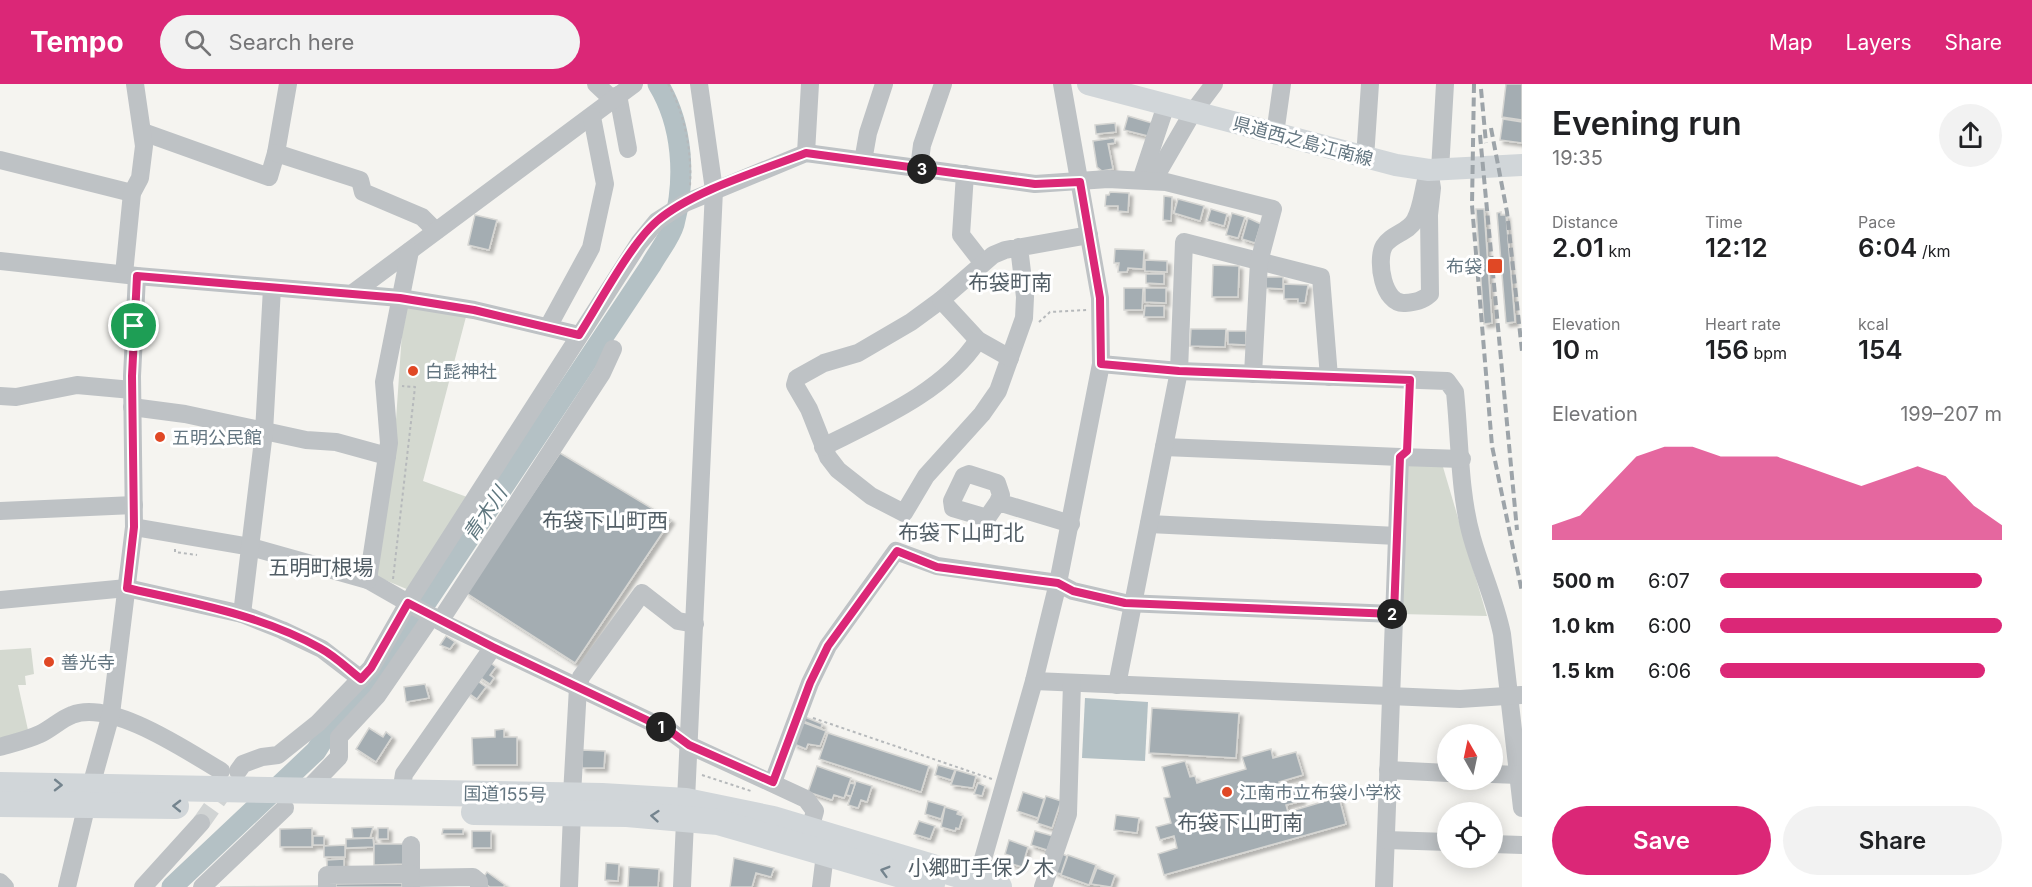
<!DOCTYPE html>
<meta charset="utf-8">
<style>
:root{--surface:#fff;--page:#f2f2f2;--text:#202124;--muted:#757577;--accent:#db2777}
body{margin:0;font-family:Inter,"Noto Sans JP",sans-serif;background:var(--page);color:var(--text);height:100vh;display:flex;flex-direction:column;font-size:22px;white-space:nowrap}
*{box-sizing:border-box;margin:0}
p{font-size:20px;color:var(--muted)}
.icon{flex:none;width:33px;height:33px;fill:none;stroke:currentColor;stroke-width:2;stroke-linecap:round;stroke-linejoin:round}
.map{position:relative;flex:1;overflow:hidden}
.side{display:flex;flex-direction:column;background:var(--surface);width:510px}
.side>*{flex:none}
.needle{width:39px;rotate:351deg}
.fabs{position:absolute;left:1437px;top:640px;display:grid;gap:12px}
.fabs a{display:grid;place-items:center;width:66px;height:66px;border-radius:50%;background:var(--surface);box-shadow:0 3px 15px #0003;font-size:30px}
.pin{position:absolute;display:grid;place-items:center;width:51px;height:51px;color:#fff;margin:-26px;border:3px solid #fff;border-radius:50%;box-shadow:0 2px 6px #0007}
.km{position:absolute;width:30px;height:30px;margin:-15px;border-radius:50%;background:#222;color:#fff;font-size:16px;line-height:30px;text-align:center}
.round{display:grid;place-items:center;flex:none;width:63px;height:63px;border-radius:32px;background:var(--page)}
.summary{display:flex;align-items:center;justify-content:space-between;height:102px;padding:0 30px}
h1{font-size:33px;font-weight:600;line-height:45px}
.stats{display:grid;grid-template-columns:repeat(3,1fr);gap:9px;height:102px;padding:6px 30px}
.stats div{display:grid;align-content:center}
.stats b{font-size:26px;font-weight:600}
.stats small{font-size:16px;font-weight:400}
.stats p{font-size:16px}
.chart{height:168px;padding:12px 30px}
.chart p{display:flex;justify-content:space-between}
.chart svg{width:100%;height:108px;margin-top:6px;fill:var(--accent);opacity:.7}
.cta{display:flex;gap:12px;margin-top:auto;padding:12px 30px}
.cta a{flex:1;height:69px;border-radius:36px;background:var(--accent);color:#fff;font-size:24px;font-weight:600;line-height:69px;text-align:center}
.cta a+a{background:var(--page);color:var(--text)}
ul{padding:0 30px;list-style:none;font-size:20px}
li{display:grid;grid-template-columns:96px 72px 1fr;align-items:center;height:45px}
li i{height:15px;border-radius:8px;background:var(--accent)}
header{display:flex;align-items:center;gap:36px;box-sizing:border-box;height:84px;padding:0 30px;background:var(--accent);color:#fff}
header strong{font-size:28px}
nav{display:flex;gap:33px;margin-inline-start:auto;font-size:21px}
.search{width:420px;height:54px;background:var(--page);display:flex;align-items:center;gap:15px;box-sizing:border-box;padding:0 21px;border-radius:33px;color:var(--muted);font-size:22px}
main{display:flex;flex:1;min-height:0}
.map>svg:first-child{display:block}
.green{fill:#d4d9d0}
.water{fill:#b4c1c5}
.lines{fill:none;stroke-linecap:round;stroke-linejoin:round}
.river{stroke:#b4c1c5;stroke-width:21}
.building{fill:#a4adb2;stroke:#d6d6d3;stroke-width:1.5;filter:url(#shadow)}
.minor-tunnel{stroke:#d1d4d4;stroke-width:18;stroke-dasharray:18 9;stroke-linecap:butt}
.path{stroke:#b6b9bb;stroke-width:2;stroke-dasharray:3 3;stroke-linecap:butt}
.minor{stroke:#bec2c5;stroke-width:18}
.major{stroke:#d1d6d9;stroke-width:22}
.highway{stroke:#d1d6d9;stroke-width:26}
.rail{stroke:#9da4a9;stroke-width:4;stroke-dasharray:9 4.5;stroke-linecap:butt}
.oneway{stroke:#74848e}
.route-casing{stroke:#fff;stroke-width:12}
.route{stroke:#db2777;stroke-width:8}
.poi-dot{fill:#e04825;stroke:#fff;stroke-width:2}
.labels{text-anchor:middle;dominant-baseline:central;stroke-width:6;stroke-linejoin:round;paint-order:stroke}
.street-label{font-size:18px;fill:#647681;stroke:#fff}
.poi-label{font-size:18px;fill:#647681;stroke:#fff;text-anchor:start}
.water-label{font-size:20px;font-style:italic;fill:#5f777f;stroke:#fff}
.quarter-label{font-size:21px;fill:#525e66;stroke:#fff}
</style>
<header>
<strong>Tempo</strong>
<div class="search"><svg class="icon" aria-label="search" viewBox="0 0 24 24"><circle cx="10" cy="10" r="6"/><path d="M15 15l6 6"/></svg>Search here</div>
<nav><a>Map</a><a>Layers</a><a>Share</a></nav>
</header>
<main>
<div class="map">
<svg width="1522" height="803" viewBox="0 0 1522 803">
<defs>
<filter id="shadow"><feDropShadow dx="3.5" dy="3.5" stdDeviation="1.5" flood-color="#0004"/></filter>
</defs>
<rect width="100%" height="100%" fill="#f5f4f0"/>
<g class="green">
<path d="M404,219L467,229L423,397L467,413L409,506L373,491L394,365Z"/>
<path d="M1409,378L1443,383L1487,532L1399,530L1404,383Z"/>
<path d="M31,564L34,590L25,592L26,601H18L28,646L0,657V566Z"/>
</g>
<path class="water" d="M1085,614L1148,618L1145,677L1082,674Z"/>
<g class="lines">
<path class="river" d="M172,803L316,667L329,646L369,604L651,181C658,168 670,154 674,140C686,94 683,41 658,0"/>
</g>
<g class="building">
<path d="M1506,0H1522V36L1502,33Z"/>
<path d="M1128,32L1152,39L1148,52L1124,46Z"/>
<path d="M1503,35L1522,38V59L1500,56Z"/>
<path d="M1115,39L1116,48L1096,50L1095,41Z"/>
<path d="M1114,54L1115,59L1108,60L1113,85L1102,87L1097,83L1093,57Z"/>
<path d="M1110,108L1129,109L1128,128L1118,127V122H1105L1106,111H1109Z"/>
<path d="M1164,112L1172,113L1171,137L1163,136Z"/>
<path d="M1178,115L1204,122L1200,137L1174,129Z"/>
<path d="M1211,125L1227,130L1224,142L1207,137Z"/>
<path d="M1476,125H1484L1492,239L1484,240Z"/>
<path d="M1501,128V131H1506L1515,238L1506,239L1497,129Z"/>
<path d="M1232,129L1245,133L1238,154L1226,151Z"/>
<path d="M475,131L497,136L489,166L468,161Z"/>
<path d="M1248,134L1261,140L1255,159L1242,155Z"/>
<path d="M1115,165L1144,166L1143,185L1128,184L1127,188H1118L1119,179H1114Z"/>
<path d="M1145,176L1167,177V188L1145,187Z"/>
<path d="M1213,181L1239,182L1238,213H1212Z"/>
<path d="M1146,190H1164V200L1146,199Z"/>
<path d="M1266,193H1283V205L1266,204Z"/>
<path d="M1284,200L1308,201L1305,219H1298V215H1284Z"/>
<path d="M1124,204H1143L1142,226H1124Z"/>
<path d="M1145,204H1166V219L1145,218Z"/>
<path d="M1145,222H1164V233H1144Z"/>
<path d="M1191,245H1226L1225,263L1190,262Z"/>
<path d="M1228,247H1246V261L1228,260Z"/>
<path d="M560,369L671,436L575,579L466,509Z"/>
<path d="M446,552L455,558L450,565L440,561Z"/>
<path d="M489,578L496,583L490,591L494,594L490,600L478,592Z"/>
<path d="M476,596L486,603L477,615L467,608Z"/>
<path d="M425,600L429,614L406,618L404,603Z"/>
<path d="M1152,624L1239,629L1236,674L1149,669Z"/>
<path d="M805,633L822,640L821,644L803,637Z"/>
<path d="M802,638L826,647L820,662L808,660L806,665L794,660Z"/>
<path d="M369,644L383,653L386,648L392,653L376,678L356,665Z"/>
<path d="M504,645V653H517V681H473L472,654L495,653V646Z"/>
<path d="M828,649L929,682L921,708L819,675Z"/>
<path d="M1271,665L1273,674L1296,668L1303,691L1279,698L1281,705L1297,700L1302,717L1286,721L1288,728L1339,713L1346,740L1164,791L1158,770L1177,764L1174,752L1160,756L1156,743L1171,739L1164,714L1170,713L1162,683L1185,677L1190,693L1195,692L1197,699L1246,685L1242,673Z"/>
<path d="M582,666L605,667L604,684H582Z"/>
<path d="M938,681L955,686L951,696L935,691Z"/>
<path d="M817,682L851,694L844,714L834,711L832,716L808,708Z"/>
<path d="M956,686L976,692L973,704L951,701Z"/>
<path d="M856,697L872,702L867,718L861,716L858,724L848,721Z"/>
<path d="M850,699L855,700L851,712L846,711Z"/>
<path d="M978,699L985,702L982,712L974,710Z"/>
<path d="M1023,708L1044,715L1038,734L1017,727Z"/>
<path d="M1046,712L1061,717L1052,744L1037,739Z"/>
<path d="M928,717L945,722L941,735L925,730Z"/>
<path d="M945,723L958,727L957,730L963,732L959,745L956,744L955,747L941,743Z"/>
<path d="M1116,731L1139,734L1137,749L1114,746Z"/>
<path d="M919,737L935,742L930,755L914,750Z"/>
<path d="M373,743L370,754H353L352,744Z"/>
<path d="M312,744V763H280V745Z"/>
<rect x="378" y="744" width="10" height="11"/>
<path d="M443,745H463V750H442Z"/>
<rect x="472" y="747" width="19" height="17"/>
<path d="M1035,747L1053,752L1047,766L1031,761Z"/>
<rect x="313" y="752" width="11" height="9"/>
<path d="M373,754L374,763L346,764V755Z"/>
<path d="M1009,756L1028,763L1022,783L1009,779L1011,772L1005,770Z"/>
<path d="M374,760H404V780L374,781Z"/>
<path d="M345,761V773H324V762Z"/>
<path d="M1060,769L1067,772L1061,790L1054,788Z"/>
<path d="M1068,771L1096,781L1089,801L1061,791Z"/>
<path d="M734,774L774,784L771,793L756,789L752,803H730Z"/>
<path d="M344,775V785H327V776Z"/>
<path d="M606,779L619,780L618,797L605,796Z"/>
<path d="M629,783L659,785L658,803H628Z"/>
<path d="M1097,784L1115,791L1111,803L1091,800Z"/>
<path d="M487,788L505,801L503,803H490L481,797Z"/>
<path d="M402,799V803H336V800Z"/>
<path d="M319,802V803H220Z"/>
</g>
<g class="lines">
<path class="minor-tunnel" d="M201,739L230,698"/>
<g class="path">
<path d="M668,0C685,30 692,68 690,102"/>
<path d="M1039,238L1050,228L1087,226"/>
<path d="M1407,359L1409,311"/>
<path d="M175,465V468L197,471"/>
<path d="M393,495L415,303L402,302"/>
<path d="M813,634L992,695"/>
<path d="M702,691L751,707"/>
</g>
<g class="minor">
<path d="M596,0L612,15"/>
<path d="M618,11L628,65"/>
<path d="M143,48L269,93L276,69L288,0"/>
<path d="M1275,50L1282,0"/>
<path d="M276,69L360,96L363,108L422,133L436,147"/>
<path d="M806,69L810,0"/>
<path d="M1365,74L1370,0"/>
<path d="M0,76L132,109"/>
<path d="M863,77L868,49L884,0"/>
<path d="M919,84L922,61L943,0"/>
<path d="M1429,86L1432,104L1429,131L1430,210C1422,217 1416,218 1405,219C1383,221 1376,176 1384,162C1391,150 1408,149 1415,136C1423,121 1423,102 1429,86Z"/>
<path d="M1440,86L1445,0"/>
<path d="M965,90L961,151L982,178"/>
<path d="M1141,96L1166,21"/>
<path d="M1153,97L1193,28L1214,0"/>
<path d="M1019,163L1025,213L1024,234L998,307L982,330L926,392L904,429L871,412L838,386L828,373L809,325L795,301L797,294L824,279L858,269L911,238L941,216L993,171L1005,166L1089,151"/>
<path d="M0,177L137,192L400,214L474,226L579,251"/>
<path d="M124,190L132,109L140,94L144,62L135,0"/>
<path d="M353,209L634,0"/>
<path d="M941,216L978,256L1010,274"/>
<path d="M548,243L591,164L605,100L592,33"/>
<path d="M1101,280L1179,287L1447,297L1455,308C1460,355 1459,409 1472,454C1481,486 1495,516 1502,550L1522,724"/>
<path d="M0,312L16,313L77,301L132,306"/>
<path d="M132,323L185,330L306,356L336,358L387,372"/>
<path d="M823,363C877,336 944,308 978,256"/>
<path d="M1164,363L1400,373L1384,803"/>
<path d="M1400,373L1462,375"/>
<path d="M998,418L1001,411L997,399L969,390L964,392L952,417L953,424L987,434L998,418L1071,440"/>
<path d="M0,427L134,421"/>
<path d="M1149,440L1397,452"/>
<path d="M134,443L251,463L368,496L445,540L670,647L689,661L806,715L815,727L810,745"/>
<path d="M368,496L389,359L384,298L410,167"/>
<path d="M0,516L127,504L242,530L282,546L322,565L361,595"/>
<path d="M242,530L264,348L272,204"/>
<path d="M440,537L602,289L613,265"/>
<path d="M1034,597L1460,615L1521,611"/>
<path d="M1117,601L1179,287L1184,158L1321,193L1329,293"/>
<path d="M0,663C13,659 27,656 40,650C51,645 61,635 72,631C111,615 187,667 221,687"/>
<path d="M1388,686L1448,689"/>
<path d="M238,687L243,680L262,673L278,671L318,639L371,584L408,519L639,159L657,137L685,119L806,69L1035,100L1108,95L1166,98L1273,125L1259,178L1253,290"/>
<path d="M1492,690L1519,691"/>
<path d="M773,698L810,599L828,562L896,467L937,482L1058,499L1073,507L1125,519L1394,530"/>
<path d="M91,702L111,630L134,443L132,292L137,192"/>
<path d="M305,708L339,673V653L377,612L432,532"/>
<path d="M401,709L404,690L493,563"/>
<path d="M572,711L578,603L581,593L642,509L678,537L695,540"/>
<path d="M1386,756L1448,758"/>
<path d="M1492,760L1522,761"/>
<path d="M411,761V801"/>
<path d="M411,794L473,793L479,798V803"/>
<path d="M0,798L5,803"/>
<path d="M67,803L87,720"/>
<path d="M143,803L201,739"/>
<path d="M202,803L285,724"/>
<path d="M327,803V791L411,790"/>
<path d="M569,803L572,730"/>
<path d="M682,803L714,106L699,0"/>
<path d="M821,803L825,770"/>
<path d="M971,803L977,796L1034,597L1058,499L1101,280L1100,214L1062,0"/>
<path d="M1043,803L1068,730L1072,599"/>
</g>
<path class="major" d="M1088,0L1396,81L1429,86L1522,81"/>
<g class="highway">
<path d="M0,701L602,712L686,717L773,735L999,803"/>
<path d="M0,720L176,722"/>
<path d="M474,728L627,730L718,738L932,800"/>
</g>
<g class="rail">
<path d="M1474,0L1472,121L1492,362L1522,508"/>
<path d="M1481,5L1486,59"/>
<path d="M1491,44L1507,128L1522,267"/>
<path d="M1480,51L1517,446"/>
</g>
</g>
<defs><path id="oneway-chevron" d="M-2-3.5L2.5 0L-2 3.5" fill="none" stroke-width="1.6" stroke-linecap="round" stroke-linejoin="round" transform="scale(1.5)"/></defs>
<g class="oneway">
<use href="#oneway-chevron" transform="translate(58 701) rotate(1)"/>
<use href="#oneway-chevron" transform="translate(177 722) rotate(-179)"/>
<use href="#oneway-chevron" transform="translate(655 732) rotate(-175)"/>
<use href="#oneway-chevron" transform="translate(885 787) rotate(-164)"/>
</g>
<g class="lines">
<defs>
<path id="route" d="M806,69L1035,100L1080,98L1100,214L1101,280L1179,287L1410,296L1407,367L1400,373L1394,530L1125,519L1073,507L1058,499L937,483L897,467L828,562L810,599L773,698L689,661L670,647L493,563L408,519L371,584L361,595C348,585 335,572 320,564C261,531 193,519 127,504L134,443L132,292L137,192L400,214L474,226L579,251C599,220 631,159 657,137C692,107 762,86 806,69Z"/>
</defs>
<use href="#route" class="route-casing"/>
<use href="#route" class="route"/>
</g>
<g class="poi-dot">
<rect x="1487" y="174" width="16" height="16" rx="3"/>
<circle cx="413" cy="287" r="6"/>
<circle cx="160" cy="353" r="6"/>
<circle cx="49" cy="578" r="6"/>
<circle cx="1227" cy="708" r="6"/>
</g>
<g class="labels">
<g class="street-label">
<text transform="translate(1303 57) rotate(15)">県道西之島江南線</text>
<text transform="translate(505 710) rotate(1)">国道155号</text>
</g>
<g class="poi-label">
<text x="1482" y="182" text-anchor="end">布袋</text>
<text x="425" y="287">白髭神社</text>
<text x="172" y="353">五明公民館</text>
<text x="61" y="578">善光寺</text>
<text x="1239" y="708">江南市立布袋小学校</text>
</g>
<g class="water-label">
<text transform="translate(485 430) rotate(-56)">青木川</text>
</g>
<g class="quarter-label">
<text x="1010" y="198">布袋町南</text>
<text x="605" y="436">布袋下山町西</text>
<text x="961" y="448">布袋下山町北</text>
<text x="321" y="483">五明町根場</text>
<text x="1240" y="738">布袋下山町南</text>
<text x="981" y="783">小郷町手保ノ木</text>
</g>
</g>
</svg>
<div class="fabs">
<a><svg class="needle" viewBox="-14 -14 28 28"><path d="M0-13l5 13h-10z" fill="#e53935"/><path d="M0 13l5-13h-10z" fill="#757577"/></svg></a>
<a><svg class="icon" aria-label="locate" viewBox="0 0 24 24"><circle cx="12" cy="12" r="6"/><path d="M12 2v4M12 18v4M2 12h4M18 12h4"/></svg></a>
</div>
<div class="pin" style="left:134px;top:242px;background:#1e9e55"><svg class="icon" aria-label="arrive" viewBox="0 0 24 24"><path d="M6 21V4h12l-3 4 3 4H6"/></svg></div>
<b class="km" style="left:661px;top:643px">1</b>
<b class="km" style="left:1392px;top:530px">2</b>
<b class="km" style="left:922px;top:85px">3</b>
</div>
<section class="side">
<div class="summary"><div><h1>Evening run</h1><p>19:35</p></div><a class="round"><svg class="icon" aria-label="share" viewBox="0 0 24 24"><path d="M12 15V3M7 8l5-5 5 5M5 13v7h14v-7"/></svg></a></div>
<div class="stats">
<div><p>Distance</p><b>2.01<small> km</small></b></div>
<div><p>Time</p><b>12:12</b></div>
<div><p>Pace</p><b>6:04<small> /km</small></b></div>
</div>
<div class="stats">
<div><p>Elevation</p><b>10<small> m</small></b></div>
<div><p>Heart rate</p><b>156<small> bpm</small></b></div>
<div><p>kcal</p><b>154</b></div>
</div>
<div class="chart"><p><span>Elevation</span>199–207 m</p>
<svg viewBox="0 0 160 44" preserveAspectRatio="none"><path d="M0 44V38L10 34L20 22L30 10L40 6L50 6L60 10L70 10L80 10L90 14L100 18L110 22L120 18L130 14L140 18L150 30L160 38V44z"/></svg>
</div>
<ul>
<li><b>500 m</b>6:07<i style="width:93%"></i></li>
<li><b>1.0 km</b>6:00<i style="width:100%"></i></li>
<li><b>1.5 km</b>6:06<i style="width:94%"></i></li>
</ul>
<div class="cta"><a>Save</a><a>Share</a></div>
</section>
</main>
